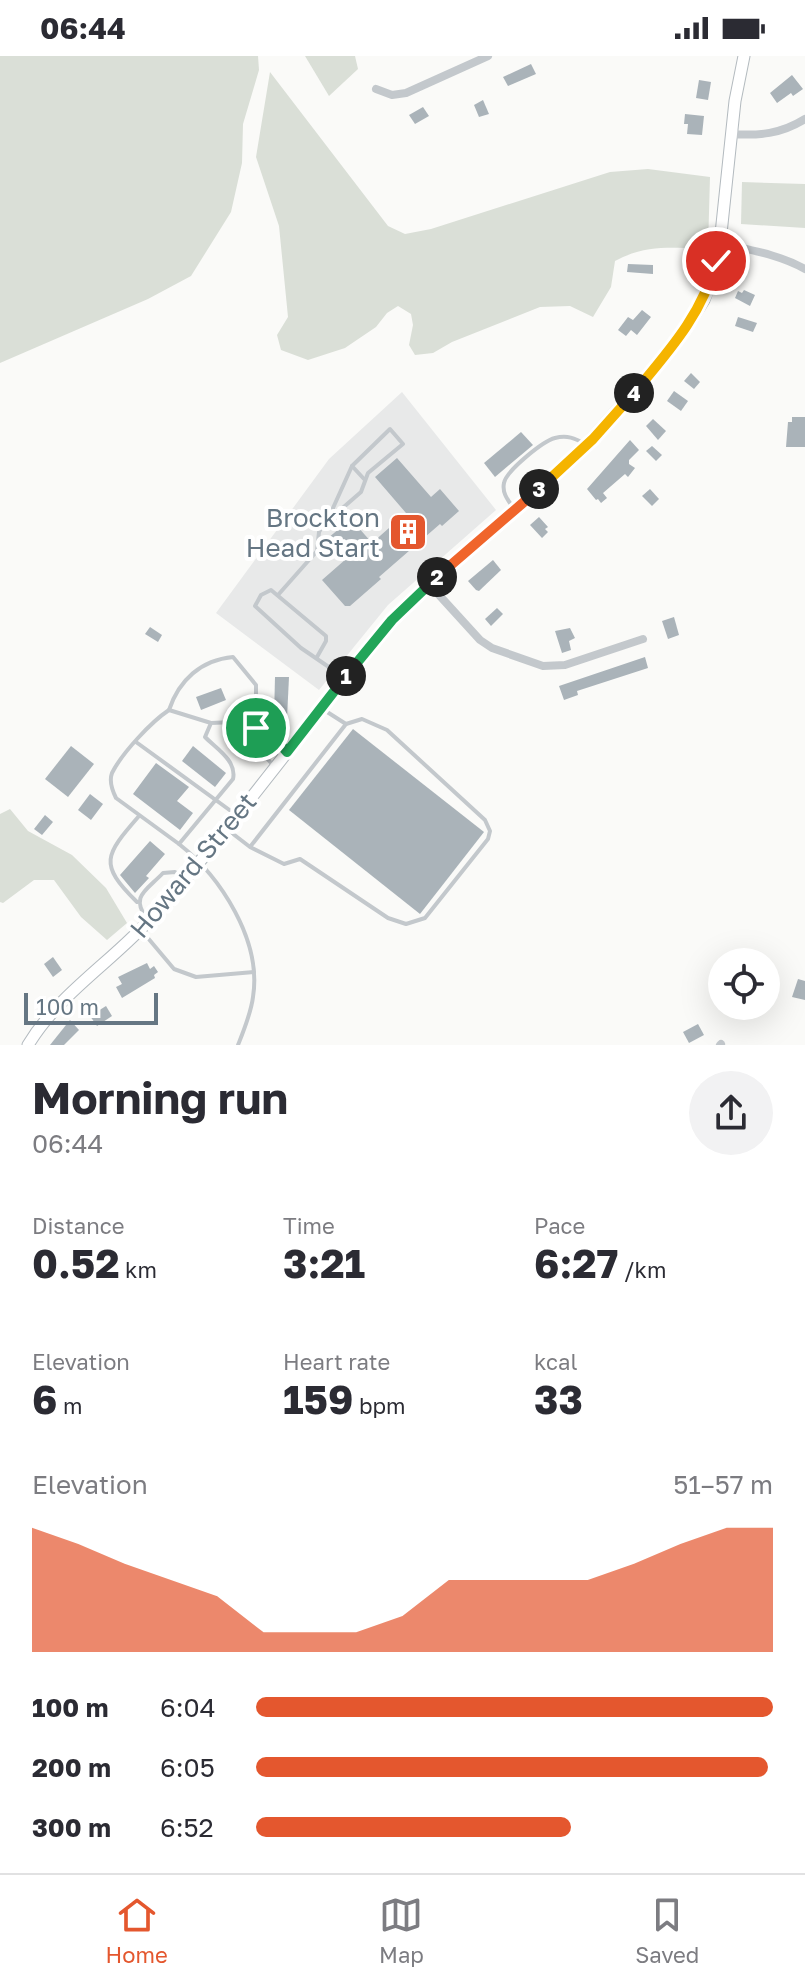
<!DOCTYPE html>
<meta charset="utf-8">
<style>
:root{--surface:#fff;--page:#f2f2f3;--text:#2b2b33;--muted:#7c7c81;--line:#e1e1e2;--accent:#e4572e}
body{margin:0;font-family:"Golos Text",sans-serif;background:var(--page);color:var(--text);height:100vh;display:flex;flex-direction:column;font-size:30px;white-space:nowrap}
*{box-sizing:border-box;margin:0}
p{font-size:26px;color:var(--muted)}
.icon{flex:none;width:44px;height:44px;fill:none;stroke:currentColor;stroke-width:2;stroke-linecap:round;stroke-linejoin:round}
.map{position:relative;height:989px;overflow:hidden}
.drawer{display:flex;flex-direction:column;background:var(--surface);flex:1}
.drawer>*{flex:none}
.tools{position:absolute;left:708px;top:892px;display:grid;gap:16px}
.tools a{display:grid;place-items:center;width:72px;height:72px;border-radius:50%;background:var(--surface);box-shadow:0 8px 32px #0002;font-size:40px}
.scale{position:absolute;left:24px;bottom:20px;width:134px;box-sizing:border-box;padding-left:8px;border:4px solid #657683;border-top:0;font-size:22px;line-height:28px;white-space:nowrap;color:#657683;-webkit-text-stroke:6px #fff;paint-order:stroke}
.pin{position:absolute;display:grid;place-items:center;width:68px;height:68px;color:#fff;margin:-34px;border:4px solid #fff;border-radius:50%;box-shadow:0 2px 8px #0007}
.km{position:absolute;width:40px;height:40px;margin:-20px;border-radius:50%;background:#222;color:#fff;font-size:22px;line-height:40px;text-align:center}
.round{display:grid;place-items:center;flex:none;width:84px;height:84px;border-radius:42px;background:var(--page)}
.headline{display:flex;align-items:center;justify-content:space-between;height:136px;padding:0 32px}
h1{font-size:44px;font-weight:700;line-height:60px}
.stats{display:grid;grid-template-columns:repeat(3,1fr);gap:12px;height:136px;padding:8px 32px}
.stats div{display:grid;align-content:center}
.stats b{font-size:40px;font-weight:700}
.stats small{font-size:22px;font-weight:400}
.stats p{font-size:22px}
.chart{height:224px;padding:16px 32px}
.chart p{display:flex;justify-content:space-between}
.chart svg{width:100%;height:144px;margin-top:8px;fill:var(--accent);opacity:.7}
ul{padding:0 32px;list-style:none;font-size:26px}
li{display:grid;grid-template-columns:128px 96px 1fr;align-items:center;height:60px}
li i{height:20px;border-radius:10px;background:var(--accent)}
.status{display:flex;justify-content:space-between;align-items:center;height:56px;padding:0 40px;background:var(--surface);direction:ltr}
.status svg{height:22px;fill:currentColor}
.dock{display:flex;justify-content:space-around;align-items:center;height:112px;border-top:2px solid var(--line);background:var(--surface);font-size:22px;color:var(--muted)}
.dock a{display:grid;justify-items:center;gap:4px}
.dock .selected{color:var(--accent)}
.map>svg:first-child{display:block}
.built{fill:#e8e9e9}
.green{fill:#dadfd7}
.building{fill:#aab3b9}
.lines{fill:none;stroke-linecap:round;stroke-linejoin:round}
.secondary-casing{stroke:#b3babf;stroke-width:13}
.service{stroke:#c3c8cc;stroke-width:4}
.minor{stroke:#c3c8cc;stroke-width:8}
.secondary{stroke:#fff;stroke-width:11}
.split-1-casing{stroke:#fff;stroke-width:16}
.split-2-casing{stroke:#fff;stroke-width:16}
.split-3-casing{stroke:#fff;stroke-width:16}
.split-4-casing{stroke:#fff;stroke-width:16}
.split-5-casing{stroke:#fff;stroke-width:16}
.split-1{stroke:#22a559;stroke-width:10}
.split-2{stroke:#22a559;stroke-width:10}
.split-3{stroke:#f0652b;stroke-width:10}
.split-4{stroke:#f5b400;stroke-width:10}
.split-5{stroke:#f5b400;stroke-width:10}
.labels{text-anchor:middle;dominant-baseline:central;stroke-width:8;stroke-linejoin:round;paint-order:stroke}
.poi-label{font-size:26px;fill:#657683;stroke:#fff;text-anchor:end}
.street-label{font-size:26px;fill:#657683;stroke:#fff}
</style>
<div class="status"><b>06:44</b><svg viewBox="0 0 49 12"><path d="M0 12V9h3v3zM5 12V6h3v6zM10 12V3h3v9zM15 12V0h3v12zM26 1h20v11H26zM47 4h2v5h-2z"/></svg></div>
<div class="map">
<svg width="805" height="989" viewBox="0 0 805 989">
<rect width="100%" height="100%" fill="#fafaf8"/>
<path class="built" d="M402,336L496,454L388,549L319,634L216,557L329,403Z"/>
<g class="green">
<path d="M0,0H258L259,14L243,68L242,107L231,156L191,220L148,243L0,307Z"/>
<path d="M305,0H355L358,13L329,40Z"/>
<path d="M270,16L388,170L405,178L431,173L610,116L648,113L710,121L708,192C671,193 649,187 615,205L611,231L593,261L570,250L540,251L452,286L433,297L415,299L409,289L413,269L411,258L398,250L387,257L376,271L345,292L308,304L281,294L277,279L288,261L279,170L256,101Z"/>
<path d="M742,126L805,128V172L741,168Z"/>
<path d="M10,753L28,775L72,799L106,832L127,867L107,884L81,861L54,824H34L3,847L0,846V758Z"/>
</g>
<g class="building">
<path d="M531,8L536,18L508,30L503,21Z"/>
<path d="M792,19L803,33L793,40L791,37L777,47L770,37Z"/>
<path d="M699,24L711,26L708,44L696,42Z"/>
<path d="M483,44L489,58L479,61L474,49Z"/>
<path d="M423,51L429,60L415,68L409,59Z"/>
<path d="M685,58L704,60L702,79L687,78L688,68H684Z"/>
<path d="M688,203L702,207L698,220L688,218L690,214L685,212Z"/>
<path d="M628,208L653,209V218L627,216Z"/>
<path d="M744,234L755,239L750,250L735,242L738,235L742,237Z"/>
<path d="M642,254L651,261L637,279L631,274L626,280L618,274L628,261L633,264Z"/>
<path d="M738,261L757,267L753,276L735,270Z"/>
<path d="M691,317L700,326L694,333L684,325Z"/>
<path d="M674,335L688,345L681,355L667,345Z"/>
<path d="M792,361H805V391H786L788,366H792Z"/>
<path d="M653,363L666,375L658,384L646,370Z"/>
<path d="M521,376L533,389L495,421L484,407Z"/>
<path d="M630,384L639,394L629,404V408L635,412L628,421L625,418L603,437L607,442L601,447L598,443L596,444L587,433Z"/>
<path d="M652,390L662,399L656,405L646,395Z"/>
<path d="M397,402L431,441L440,433L459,455L442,470L440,468L379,521L381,523L350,550H345L322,524L346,503L328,482L351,463L372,487L406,457L375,421Z"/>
<path d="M650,433L659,443L652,450L642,440Z"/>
<path d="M539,461L548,471L545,473L548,476L542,482L530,469Z"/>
<path d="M493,504L501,514L479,535L476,534L468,525Z"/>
<path d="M497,552L503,558L491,570L485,563Z"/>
<path d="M674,561L679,579L668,583L662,565Z"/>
<path d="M150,571L162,579L158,586L145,578Z"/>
<path d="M570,572L575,582L569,585L571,594L562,597L555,575Z"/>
<path d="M645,601L648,612L577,635L578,639L564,644L559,630Z"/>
<path d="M275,621H289L287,662H274Z"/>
<path d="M221,632L226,644L201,654L196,641Z"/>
<path d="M353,673L484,776L420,858L289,754Z"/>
<path d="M71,690L94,708L68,741L45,723Z"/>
<path d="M193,690L226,717L215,731L182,705Z"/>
<path d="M156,707L189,731L177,745L193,757L180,774L133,738Z"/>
<path d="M90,738L103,748L91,764L78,754Z"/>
<path d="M45,759L53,766L42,779L34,773Z"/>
<path d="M150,785L165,798L146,820L149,822L135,837L120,819Z"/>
<path d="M53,901L62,914L53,921L44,908Z"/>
<path d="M147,907L150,913L154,910L158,916L154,919L155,922L122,942L116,931L122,928L118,921Z"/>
<path d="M798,923L805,925V944L792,941Z"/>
<path d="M106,950L112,960L97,970L90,960Z"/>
<path d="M70,964L79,974L64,989H50Z"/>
<path d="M698,968L704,979L689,987L683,976Z"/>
</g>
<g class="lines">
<defs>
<path id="secondary" d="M28,989C60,936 115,904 155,858C238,764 312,661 392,564L429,528L580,396L657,309L692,263L704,244L712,222L720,187L735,45L744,0"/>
</defs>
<use href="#secondary" class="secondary-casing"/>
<g class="service">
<path d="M352,410L364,423"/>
<path d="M512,450C507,443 502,436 504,427C506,415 543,385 555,382C567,379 575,382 585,388"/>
<path d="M278,539L317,495L319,476L323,469L361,436L368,417L403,388L390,373L352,410L333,452V460"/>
<path d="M317,601L326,585V580L271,534L261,539L255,550L301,592L342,620"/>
<path d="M169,654C179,624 201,604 233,601L256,629V672L272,679L285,694"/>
<path d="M324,654L346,668"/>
<path d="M136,686L235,758"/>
<path d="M228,774L250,791L284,808L300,803L388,862L406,868L425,862L488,783L490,775L485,764L387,674L362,663L346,668L250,791"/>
<path d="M179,788L116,742C112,734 109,725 112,717C122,697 151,666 169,654L211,667"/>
<path d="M137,846C98,808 105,799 139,760"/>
<path d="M147,863C130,840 146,835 163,817L175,816L184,824"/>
<path d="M142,875L174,913L196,921L254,916"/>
<path d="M238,989C244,974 251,957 253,941C262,885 221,821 179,788L233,723C237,705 217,693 205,681L211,667L234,666L273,709"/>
</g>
<g class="minor">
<path d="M376,33L392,39L406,37L488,0"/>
<path d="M731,78C759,80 781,78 805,63"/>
<path d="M720,187C749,194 778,198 805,213"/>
<path d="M429,528L480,584L492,592L543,610L565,609L643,583"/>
<path d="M720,989L721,988"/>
</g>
<use href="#secondary" class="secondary"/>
</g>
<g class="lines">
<defs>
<path id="split-1" d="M256,672L272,679L287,696L346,620"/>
<path id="split-2" d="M346,620L392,564L437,521"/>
<path id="split-3" d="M437,521L539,433"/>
<path id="split-4" d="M539,433L593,383L634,337"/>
<path id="split-5" d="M634,337C668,296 703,258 716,205"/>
</defs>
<use href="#split-1" class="split-1-casing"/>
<use href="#split-2" class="split-2-casing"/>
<use href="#split-3" class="split-3-casing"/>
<use href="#split-4" class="split-4-casing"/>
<use href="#split-5" class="split-5-casing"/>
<use href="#split-1" class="split-1"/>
<use href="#split-2" class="split-2"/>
<use href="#split-3" class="split-3"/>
<use href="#split-4" class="split-4"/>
<use href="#split-5" class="split-5"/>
</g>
<defs>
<symbol id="building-square" viewBox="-11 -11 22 22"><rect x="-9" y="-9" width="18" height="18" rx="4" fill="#e4572e" stroke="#fff"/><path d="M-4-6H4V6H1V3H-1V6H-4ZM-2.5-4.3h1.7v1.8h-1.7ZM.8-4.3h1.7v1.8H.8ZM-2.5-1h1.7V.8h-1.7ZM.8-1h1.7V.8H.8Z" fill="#fff"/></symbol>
</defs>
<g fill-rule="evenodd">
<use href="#building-square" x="386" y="454" width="44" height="44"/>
</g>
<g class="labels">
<g class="poi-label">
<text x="380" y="461">Brockton<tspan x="380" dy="30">Head Start</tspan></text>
</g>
<g class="street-label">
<text transform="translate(193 809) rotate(-50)">Howard Street</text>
</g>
</g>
</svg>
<div class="tools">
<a><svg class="icon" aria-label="locate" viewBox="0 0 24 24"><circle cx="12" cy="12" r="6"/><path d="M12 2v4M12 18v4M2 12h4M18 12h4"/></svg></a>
</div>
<div class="scale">100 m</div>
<div class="pin" style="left:256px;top:672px;background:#1e9e55"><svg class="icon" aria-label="arrive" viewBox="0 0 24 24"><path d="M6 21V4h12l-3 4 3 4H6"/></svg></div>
<div class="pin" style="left:716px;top:205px;background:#d93025"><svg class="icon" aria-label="check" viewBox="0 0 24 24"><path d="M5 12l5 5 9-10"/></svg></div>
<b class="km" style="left:346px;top:620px">1</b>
<b class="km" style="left:437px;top:521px">2</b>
<b class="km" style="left:539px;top:433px">3</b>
<b class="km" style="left:634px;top:337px">4</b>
</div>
<section class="drawer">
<div class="headline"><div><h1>Morning run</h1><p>06:44</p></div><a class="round"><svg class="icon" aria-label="share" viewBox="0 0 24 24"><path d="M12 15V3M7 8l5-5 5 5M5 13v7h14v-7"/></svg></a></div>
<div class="stats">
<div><p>Distance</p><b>0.52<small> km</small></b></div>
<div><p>Time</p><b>3:21</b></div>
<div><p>Pace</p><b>6:27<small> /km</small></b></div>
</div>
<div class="stats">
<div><p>Elevation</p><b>6<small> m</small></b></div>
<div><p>Heart rate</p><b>159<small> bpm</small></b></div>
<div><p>kcal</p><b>33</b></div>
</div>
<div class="chart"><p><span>Elevation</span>51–57 m</p>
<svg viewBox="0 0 160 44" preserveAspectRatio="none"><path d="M0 44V6L10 11L20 17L30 22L40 27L50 38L60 38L70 38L80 33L90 22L100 22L110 22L120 22L130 17L140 11L150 6L160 6V44z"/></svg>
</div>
<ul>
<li><b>100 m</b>6:04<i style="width:100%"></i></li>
<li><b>200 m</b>6:05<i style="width:99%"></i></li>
<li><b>300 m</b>6:52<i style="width:61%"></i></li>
</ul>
</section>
<nav class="dock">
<a class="selected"><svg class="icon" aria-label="home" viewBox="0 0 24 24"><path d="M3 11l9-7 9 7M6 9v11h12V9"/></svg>Home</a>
<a><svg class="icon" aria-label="map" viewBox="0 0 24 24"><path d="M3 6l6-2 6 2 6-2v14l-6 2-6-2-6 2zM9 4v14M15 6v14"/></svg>Map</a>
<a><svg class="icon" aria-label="saved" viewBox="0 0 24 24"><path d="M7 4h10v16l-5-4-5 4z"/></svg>Saved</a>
</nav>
